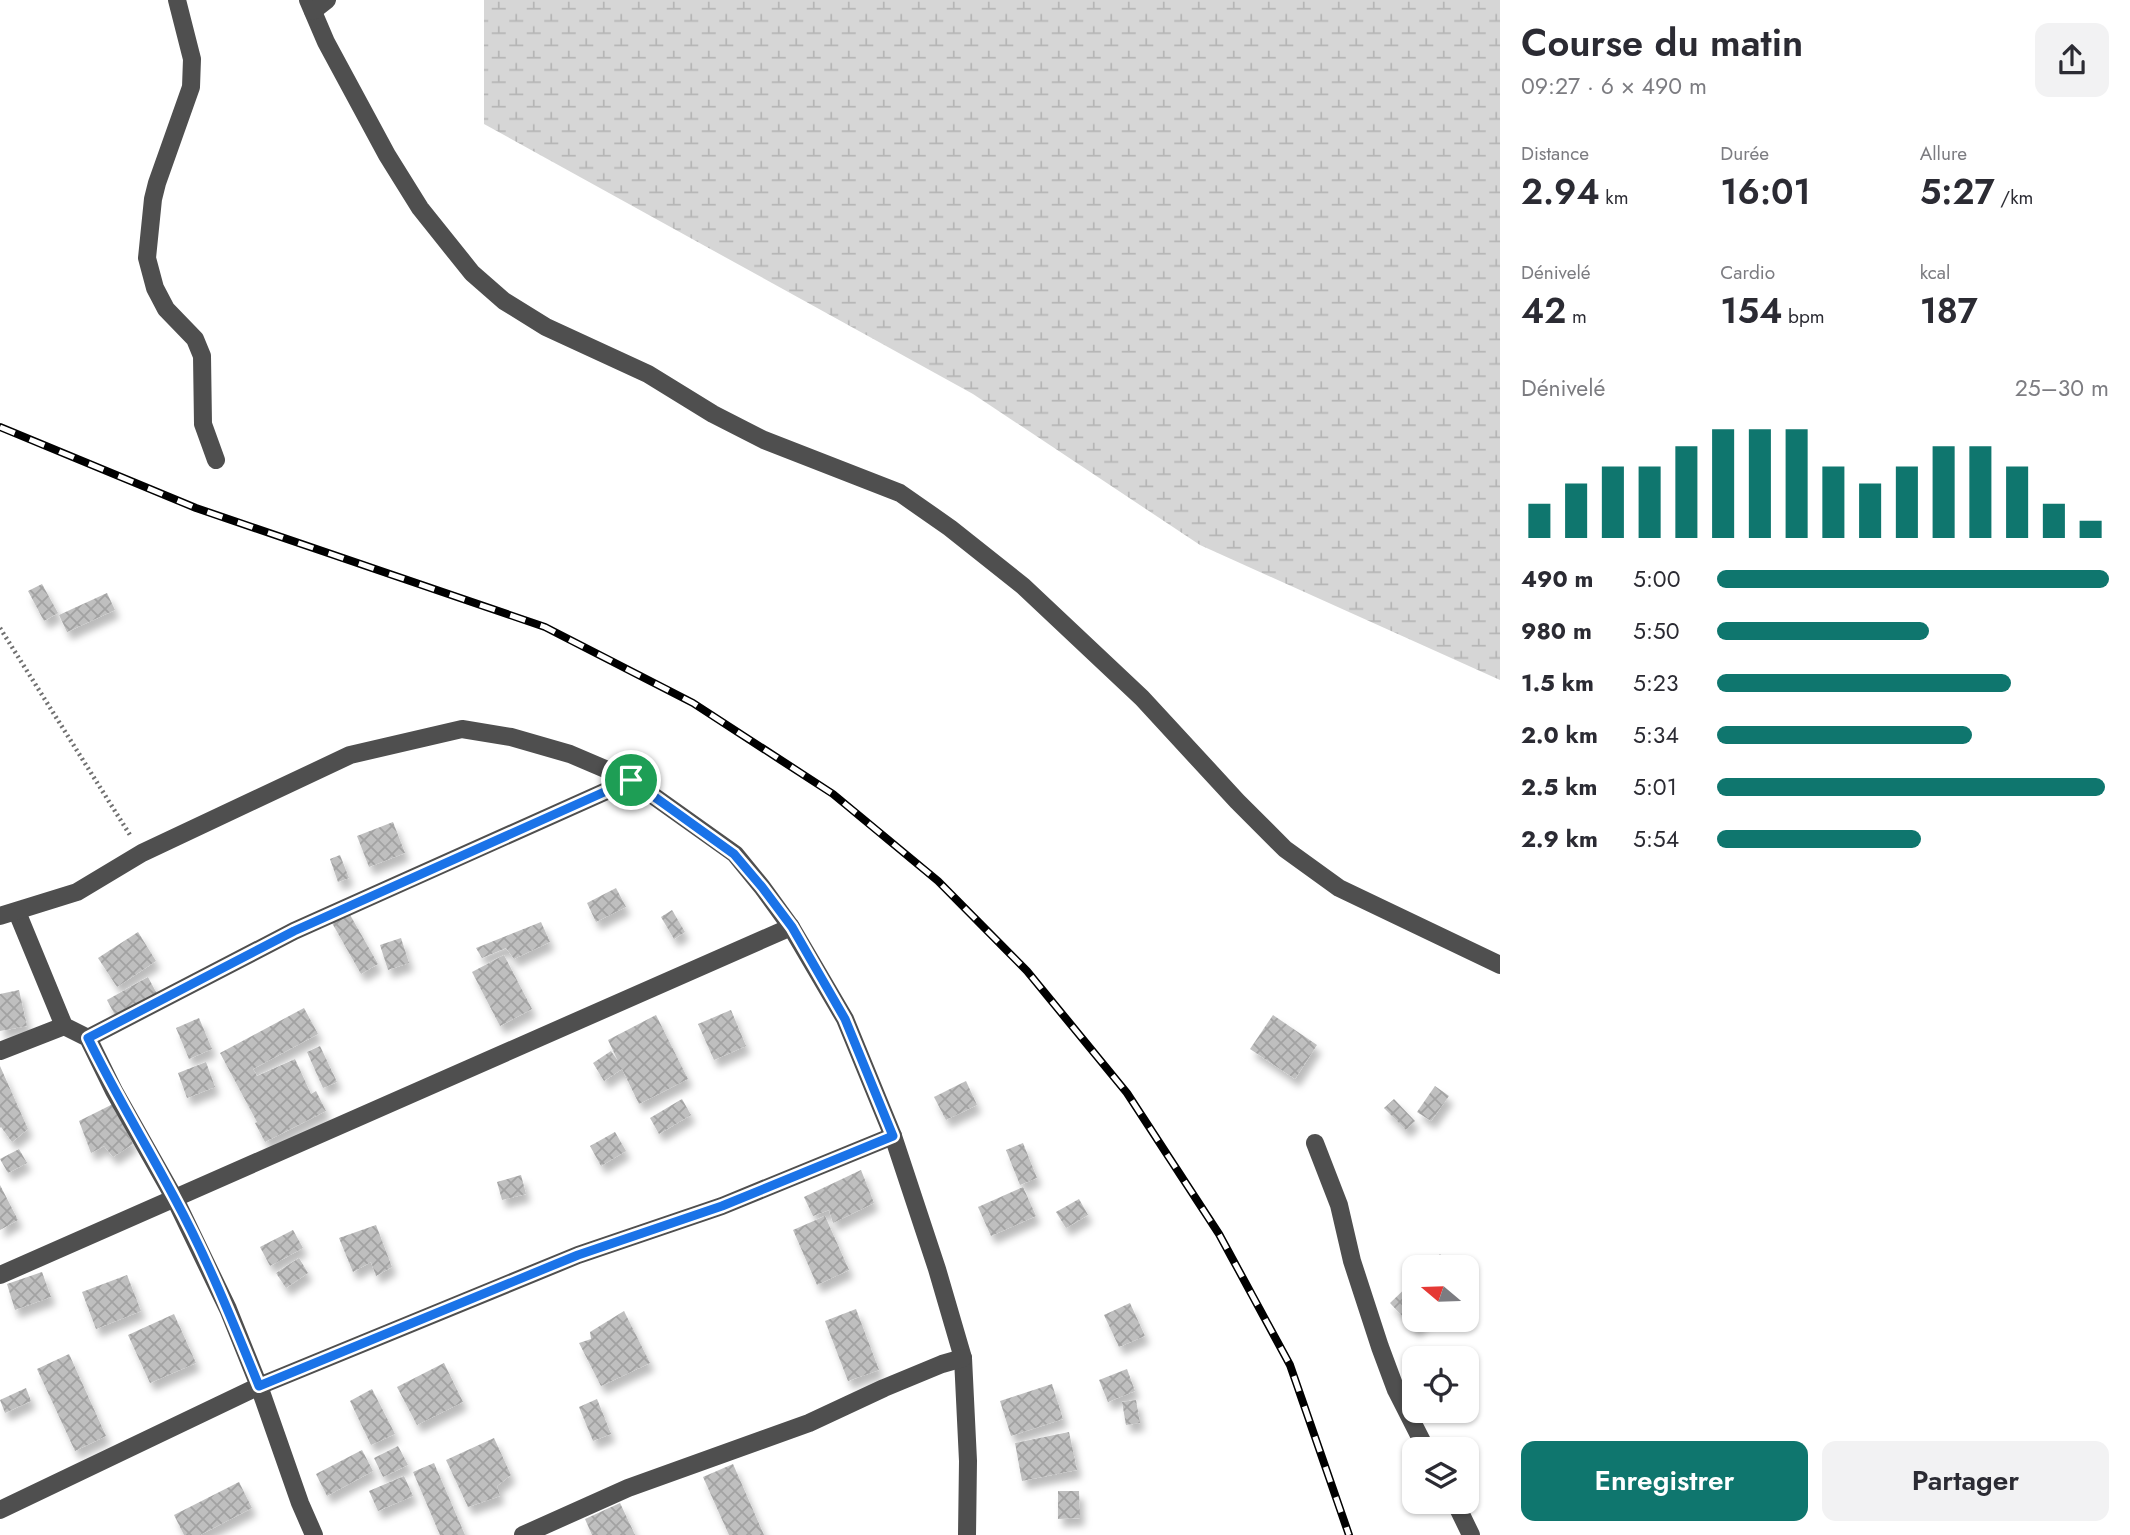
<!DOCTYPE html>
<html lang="fr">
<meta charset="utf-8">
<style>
:root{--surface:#fff;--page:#f2f2f3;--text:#2b2b33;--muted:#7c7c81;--accent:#0f766e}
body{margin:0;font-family:Jost,sans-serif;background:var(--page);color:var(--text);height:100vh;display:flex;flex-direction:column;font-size:26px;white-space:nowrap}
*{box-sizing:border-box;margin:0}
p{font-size:23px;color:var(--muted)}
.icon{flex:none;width:38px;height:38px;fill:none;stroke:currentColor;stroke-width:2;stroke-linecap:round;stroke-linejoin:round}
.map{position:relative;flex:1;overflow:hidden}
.sheet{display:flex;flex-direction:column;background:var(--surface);width:630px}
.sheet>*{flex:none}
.needle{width:46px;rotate:289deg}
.tools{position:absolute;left:1402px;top:1255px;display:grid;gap:14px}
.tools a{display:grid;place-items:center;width:77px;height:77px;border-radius:14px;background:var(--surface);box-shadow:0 2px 5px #0004;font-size:35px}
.pin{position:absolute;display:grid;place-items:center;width:60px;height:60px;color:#fff;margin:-30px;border:4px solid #fff;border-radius:50%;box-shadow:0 2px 7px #0007}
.round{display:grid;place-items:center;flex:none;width:74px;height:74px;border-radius:14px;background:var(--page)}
.summary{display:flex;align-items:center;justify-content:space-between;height:119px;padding:0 21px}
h1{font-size:38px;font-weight:600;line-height:52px}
.figures{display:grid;grid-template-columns:repeat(3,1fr);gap:10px;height:119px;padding:7px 21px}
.figures div{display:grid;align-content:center}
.figures b{font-size:35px;font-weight:600}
.figures small{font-size:19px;font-weight:400}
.figures p{font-size:19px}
.chart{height:196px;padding:14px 21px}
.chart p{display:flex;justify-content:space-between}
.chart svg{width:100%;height:126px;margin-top:7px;stroke:var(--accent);stroke-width:6}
.button{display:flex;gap:14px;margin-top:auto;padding:14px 21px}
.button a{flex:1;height:80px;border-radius:14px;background:var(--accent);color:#fff;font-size:28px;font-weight:600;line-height:80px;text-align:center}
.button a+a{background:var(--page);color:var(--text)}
ul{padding:0 21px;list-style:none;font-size:23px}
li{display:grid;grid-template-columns:112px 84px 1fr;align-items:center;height:52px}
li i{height:18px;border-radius:9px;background:var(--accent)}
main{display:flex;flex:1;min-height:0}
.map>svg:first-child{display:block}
.wetland{fill:url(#wetland-marsh)}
.building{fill:url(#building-cross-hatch);filter:url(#shadow)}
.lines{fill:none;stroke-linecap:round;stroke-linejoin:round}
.path{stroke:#717171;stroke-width:4.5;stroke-dasharray:2 3.5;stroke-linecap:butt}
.minor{stroke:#4f4f4f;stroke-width:18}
.rail-casing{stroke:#000;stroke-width:8}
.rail{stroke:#fff;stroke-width:5;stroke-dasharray:16;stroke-linecap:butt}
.route-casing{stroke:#fff;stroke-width:14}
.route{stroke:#1a73e8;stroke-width:9}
</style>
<main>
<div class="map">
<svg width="1500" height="1535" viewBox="0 0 1500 1535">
<defs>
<pattern id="wetland-marsh" width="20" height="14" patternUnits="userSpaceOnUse" patternTransform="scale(1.75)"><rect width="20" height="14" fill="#d6d6d6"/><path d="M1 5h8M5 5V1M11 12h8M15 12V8" fill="none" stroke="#b6b6b6"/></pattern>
<pattern id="building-cross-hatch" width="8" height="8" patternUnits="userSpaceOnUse" patternTransform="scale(1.75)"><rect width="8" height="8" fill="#bfbfbf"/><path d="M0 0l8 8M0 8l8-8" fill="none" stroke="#a2a2a2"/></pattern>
<filter id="shadow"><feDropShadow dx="4.5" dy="8" stdDeviation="3.5" flood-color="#0004"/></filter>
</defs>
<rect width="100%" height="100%" fill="#fff"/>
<path class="wetland" d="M484,0H1500V680L1200,545L973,394L484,124Z"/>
<g class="building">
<path d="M42,584L58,613L44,621L28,591Z"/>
<path d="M107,593L115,610L67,632L59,615Z"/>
<path d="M393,822L405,853L369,867L357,836Z"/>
<path d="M340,855L349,878L338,882L330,859Z"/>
<path d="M616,888L626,907L596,922L587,903Z"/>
<path d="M672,910L685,932L674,939L661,917Z"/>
<path d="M349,913L378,964L361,974L332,923Z"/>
<path d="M541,922L550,942L514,959L506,948L482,958L476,948Z"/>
<path d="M138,932L156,961L117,987L98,958Z"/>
<path d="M401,938L409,963L388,970L380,945Z"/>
<path d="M504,955L532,1009L500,1026L472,972Z"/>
<path d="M148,977L157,994L116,1017L107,1000Z"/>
<path d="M19,990L27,1026L0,1031V994Z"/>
<path d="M304,1008L318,1034L253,1069L257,1076L295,1059L311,1094L316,1091L326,1111L265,1142L255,1123L257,1122L220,1053Z"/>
<path d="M731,1010L746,1046L714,1060L698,1024Z"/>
<path d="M656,1015L688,1079L639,1104L622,1069L604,1081L593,1063L611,1051L618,1061L608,1040Z"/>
<path d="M1273,1015L1317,1045L1295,1079L1250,1049Z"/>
<path d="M199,1018L212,1049L189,1059L176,1028Z"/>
<path d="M320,1046L337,1082L323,1088L307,1052Z"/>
<path d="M206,1062L215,1087L187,1098L178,1073Z"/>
<path d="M0,1066L28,1129L12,1142L1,1127L0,1128Z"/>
<path d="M966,1081L977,1105L946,1120L934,1097Z"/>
<path d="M1435,1086L1449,1096L1431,1121L1417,1112Z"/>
<path d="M682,1099L691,1115L659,1134L650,1118Z"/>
<path d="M1394,1099L1415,1121L1406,1130L1384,1108Z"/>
<path d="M113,1104L133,1144L113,1157L104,1146L91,1153L79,1121Z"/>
<path d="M615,1132L626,1151L601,1166L590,1146Z"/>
<path d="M1023,1143L1037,1178L1020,1185L1006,1150Z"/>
<path d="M19,1149L27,1163L8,1173L0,1159Z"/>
<path d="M861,1170L874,1203L833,1223L829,1210L813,1216L804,1197Z"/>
<path d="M521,1175L526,1194L502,1200L497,1182Z"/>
<path d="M0,1185L18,1220L0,1230Z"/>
<path d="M1023,1187L1036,1216L991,1236L978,1207Z"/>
<path d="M1079,1199L1088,1215L1066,1228L1056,1212Z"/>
<path d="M825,1216L849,1270L817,1285L793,1230Z"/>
<path d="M376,1225L392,1267L376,1276L371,1262L353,1272L339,1238Z"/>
<path d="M293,1230L303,1248L270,1266L260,1247Z"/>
<path d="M1440,1254L1452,1267H1427Z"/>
<path d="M299,1258L308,1273L286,1288L276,1273Z"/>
<path d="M42,1272L51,1297L15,1310L7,1284Z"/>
<path d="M127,1275L141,1311L96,1329L82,1292Z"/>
<path d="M1414,1280V1320H1426L1415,1330L1390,1303Z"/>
<path d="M1130,1303L1145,1336L1119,1347L1104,1315Z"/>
<path d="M856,1309L879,1370L848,1381L825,1321Z"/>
<path d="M624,1311L650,1363L601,1386L579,1343L591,1339L590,1332Z"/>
<path d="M174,1314L196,1363L150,1383L128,1335Z"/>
<path d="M69,1354L106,1436L75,1451L37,1369Z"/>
<path d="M444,1363L463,1402L417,1425L397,1387Z"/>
<path d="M1127,1369L1135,1391L1108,1402L1099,1380Z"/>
<path d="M1052,1384L1063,1419L1011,1436L1000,1401Z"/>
<path d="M26,1388L31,1401L5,1413L0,1400Z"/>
<path d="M372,1389L395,1434L371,1445L350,1401Z"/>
<path d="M597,1399L611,1434L593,1441L579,1407Z"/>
<path d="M1136,1400L1140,1423L1126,1425L1122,1402Z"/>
<path d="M1069,1432L1077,1470L1022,1481L1015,1443Z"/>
<path d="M494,1438L511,1475L497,1486L500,1496L468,1507L446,1460Z"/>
<path d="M398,1446L408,1465L383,1477L374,1458Z"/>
<path d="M362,1450L373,1471L327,1496L316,1474Z"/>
<path d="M434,1463L465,1535H440L413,1472Z"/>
<path d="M733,1464L764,1535H729L703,1477Z"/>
<path d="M404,1476L413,1496L378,1511L369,1491Z"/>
<path d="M239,1482L252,1508L200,1535H184L174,1515Z"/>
<path d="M1058,1491H1079L1080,1518L1058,1519Z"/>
<path d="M620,1503L635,1535H592L585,1519Z"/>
</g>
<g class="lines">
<path class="path" d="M0,628L130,835"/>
<g class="minor">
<path d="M177,0L192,59L191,87L157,183L153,199L147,258L155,288L166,309L195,339L202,356L203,424L216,460"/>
<path d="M308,0L326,42L387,155L420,208L472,273L504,301L546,327L648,374L713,414L764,440L900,493L950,528L1023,586L1142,698L1237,801L1285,849L1339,888L1500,965"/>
<path d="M313,11L327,0"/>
<path d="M17,912L64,1026L88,1038L114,1091L175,1199L228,1309L259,1386L300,1503L314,1535"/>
<path d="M0,916L77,892L142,853L350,755L462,729L511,737L570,754L631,780L735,854L762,887L791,927L845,1019L893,1136L937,1269L963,1358L968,1461L967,1535"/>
<path d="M88,1038L294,931L631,780"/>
<path d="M0,1051L64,1026"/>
<path d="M1315,1143L1339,1205L1352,1261L1380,1347L1396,1390L1426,1449"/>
<path d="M0,1275L791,927"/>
<path d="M1455,1502L1471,1535"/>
<path d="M0,1510L259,1386L578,1255L722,1206L893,1136"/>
<path d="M523,1535L628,1488L809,1423L884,1388L942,1364L963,1358"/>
</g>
<defs>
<path id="rail" d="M0,427L196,508L545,627L693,703L833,794L938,881L1027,971L1127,1093L1219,1234L1290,1365L1349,1535"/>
</defs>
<use href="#rail" class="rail-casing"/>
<use href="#rail" class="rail"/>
</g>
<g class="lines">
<defs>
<path id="route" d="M631,780L734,854L762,887L792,927L845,1019L893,1136L722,1206L578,1255L259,1386C233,1322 207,1258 174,1197C146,1144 114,1092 88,1038L294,931Z"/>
</defs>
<use href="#route" class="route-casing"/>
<use href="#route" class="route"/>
</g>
</svg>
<div class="tools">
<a><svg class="needle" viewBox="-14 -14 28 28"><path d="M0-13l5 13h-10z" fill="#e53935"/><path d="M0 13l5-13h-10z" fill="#7c7c81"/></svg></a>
<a><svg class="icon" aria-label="locate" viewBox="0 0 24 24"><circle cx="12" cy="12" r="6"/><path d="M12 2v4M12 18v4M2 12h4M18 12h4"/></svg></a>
<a><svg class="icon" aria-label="layers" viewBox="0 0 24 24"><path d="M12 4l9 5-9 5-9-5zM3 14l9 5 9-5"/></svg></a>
</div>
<div class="pin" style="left:631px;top:780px;background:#1e9e55"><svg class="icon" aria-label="arrive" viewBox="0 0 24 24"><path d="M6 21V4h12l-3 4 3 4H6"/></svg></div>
</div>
<section class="sheet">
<div class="summary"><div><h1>Course du matin</h1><p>09:27 · 6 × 490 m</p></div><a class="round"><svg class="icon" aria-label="share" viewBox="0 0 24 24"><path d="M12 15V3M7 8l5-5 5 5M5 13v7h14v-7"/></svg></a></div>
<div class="figures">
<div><p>Distance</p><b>2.94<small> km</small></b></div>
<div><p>Durée</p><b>16:01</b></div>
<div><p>Allure</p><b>5:27<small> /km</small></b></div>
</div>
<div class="figures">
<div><p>Dénivelé</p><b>42<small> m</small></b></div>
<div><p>Cardio</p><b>154<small> bpm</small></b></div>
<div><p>kcal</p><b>187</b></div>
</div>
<div class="chart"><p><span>Dénivelé</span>25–30 m</p>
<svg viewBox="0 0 160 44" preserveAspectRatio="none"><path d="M5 44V32M15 44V25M25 44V19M35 44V19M45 44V12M55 44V6M65 44V6M75 44V6M85 44V19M95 44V25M105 44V19M115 44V12M125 44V12M135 44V19M145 44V32M155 44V38"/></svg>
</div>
<ul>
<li><b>490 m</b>5:00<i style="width:100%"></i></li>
<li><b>980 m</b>5:50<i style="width:54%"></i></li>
<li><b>1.5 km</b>5:23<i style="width:75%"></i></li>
<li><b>2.0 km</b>5:34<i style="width:65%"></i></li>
<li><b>2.5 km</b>5:01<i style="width:99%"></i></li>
<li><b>2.9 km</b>5:54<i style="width:52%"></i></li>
</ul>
<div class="button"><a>Enregistrer</a><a>Partager</a></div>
</section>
</main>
